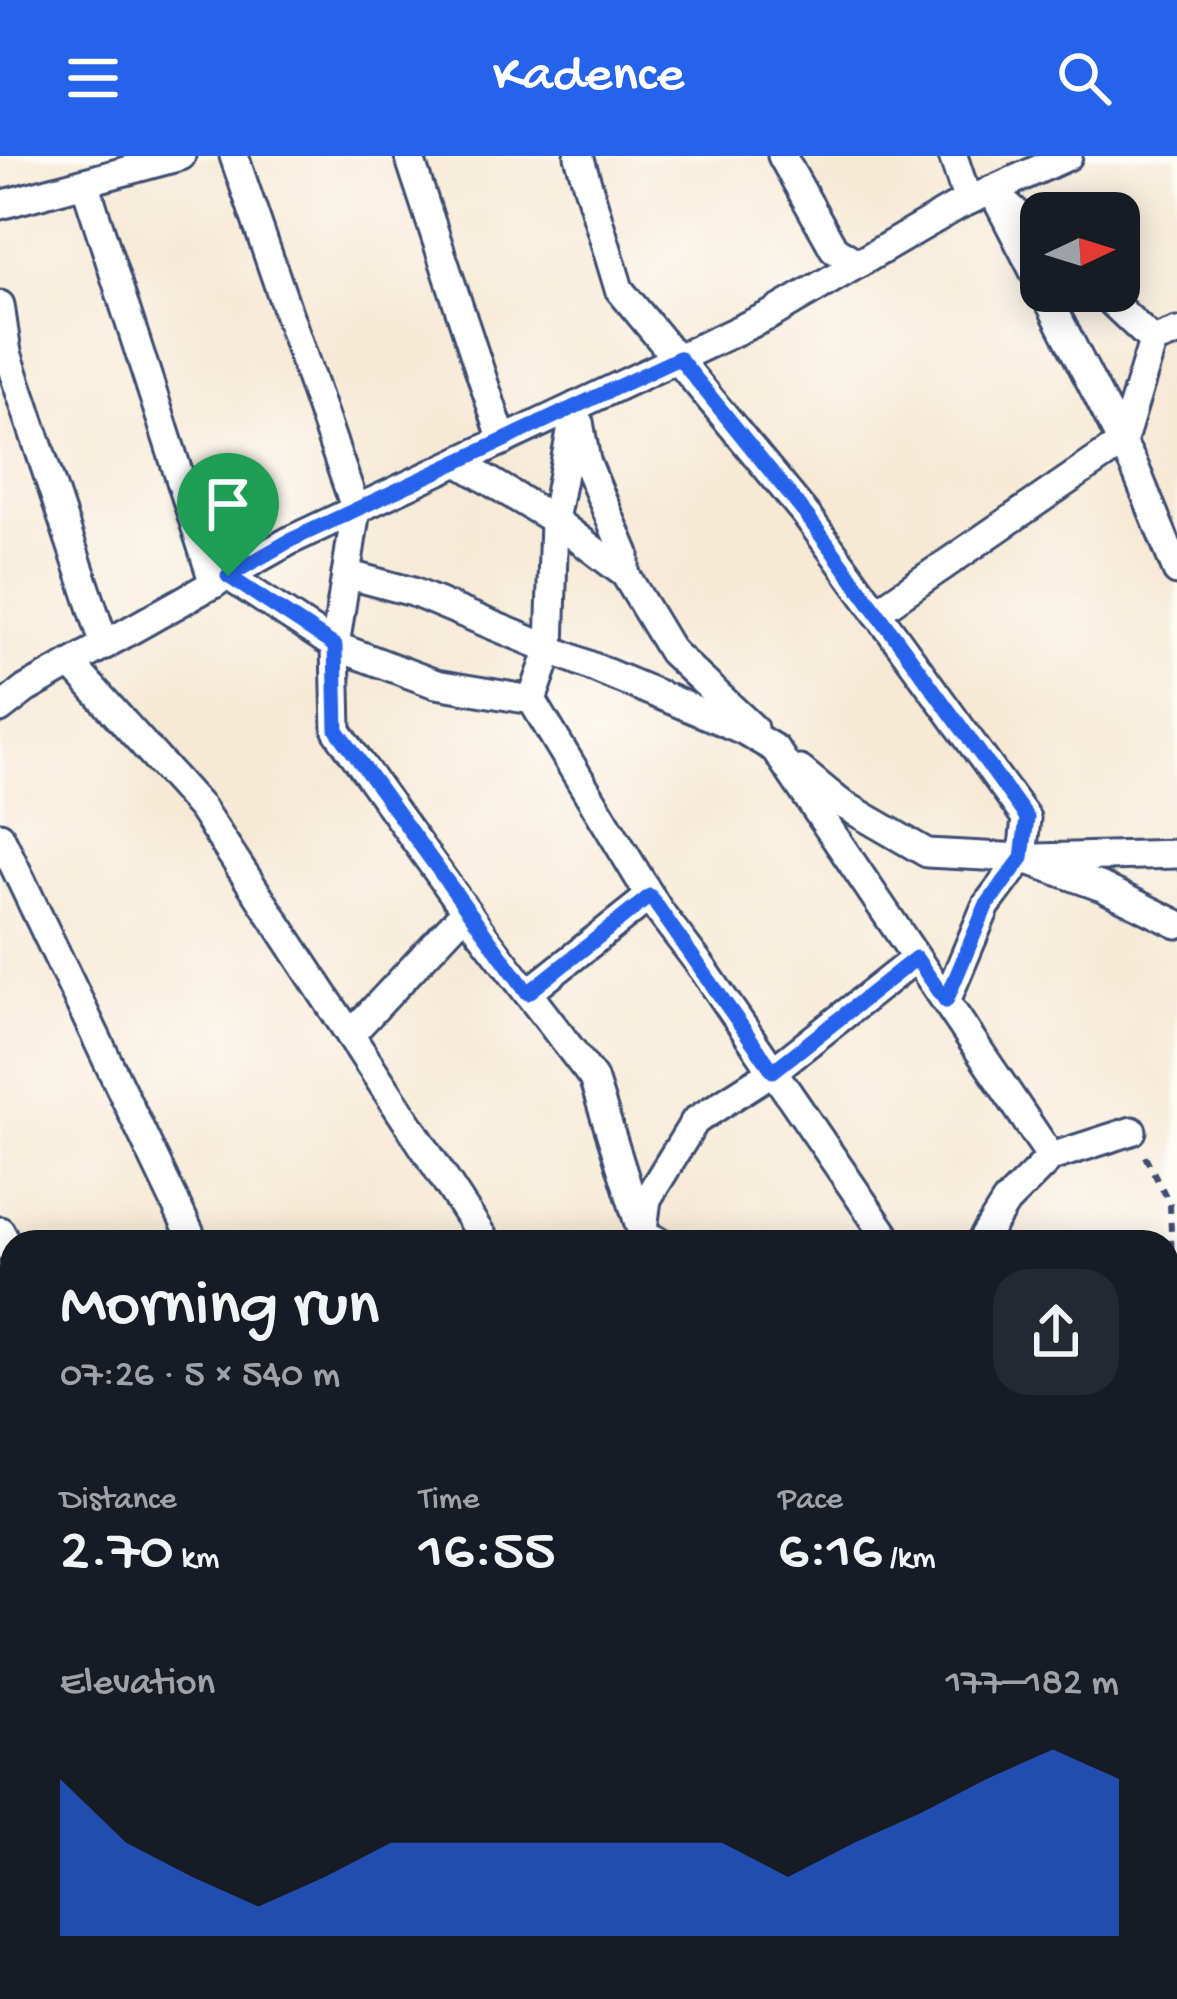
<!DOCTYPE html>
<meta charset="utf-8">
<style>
:root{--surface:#171b24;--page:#242831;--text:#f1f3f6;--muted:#9ea1a6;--accent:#2563eb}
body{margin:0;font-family:"Gochi Hand",sans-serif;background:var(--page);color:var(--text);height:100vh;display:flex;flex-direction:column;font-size:45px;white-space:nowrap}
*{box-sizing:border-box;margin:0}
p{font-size:39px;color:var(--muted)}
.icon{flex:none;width:66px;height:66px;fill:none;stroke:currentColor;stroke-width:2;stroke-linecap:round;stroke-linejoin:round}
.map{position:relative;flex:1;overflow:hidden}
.panel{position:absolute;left:0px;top:1074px;width:1179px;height:771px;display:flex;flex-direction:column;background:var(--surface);border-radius:36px 36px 0 0;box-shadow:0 6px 30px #0003}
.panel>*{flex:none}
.needle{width:78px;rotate:86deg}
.fabs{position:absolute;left:1020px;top:36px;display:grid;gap:24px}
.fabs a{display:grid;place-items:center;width:120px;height:120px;border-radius:24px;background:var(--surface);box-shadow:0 6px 30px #0003;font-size:60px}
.pin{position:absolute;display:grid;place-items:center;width:102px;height:102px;color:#fff;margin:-123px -51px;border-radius:50% 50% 50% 0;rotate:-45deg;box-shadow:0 0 12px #0007}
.pin .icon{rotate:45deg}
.round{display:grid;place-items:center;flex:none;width:126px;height:126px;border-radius:36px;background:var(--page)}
.headline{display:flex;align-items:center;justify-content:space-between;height:204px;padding:0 60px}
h1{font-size:66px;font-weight:600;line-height:90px}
.figures{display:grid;grid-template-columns:repeat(3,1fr);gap:18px;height:204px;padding:12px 60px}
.figures div{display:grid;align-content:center}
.figures b{font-size:60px;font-weight:600}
.figures small{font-size:33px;font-weight:400}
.figures p{font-size:33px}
.chart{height:336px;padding:24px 60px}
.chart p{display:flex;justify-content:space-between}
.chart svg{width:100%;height:216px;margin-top:12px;fill:var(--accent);opacity:.7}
header{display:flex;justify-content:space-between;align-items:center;height:156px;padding:0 60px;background:var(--accent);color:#fff;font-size:54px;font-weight:600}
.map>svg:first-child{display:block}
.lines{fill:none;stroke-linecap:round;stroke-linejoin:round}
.minor-casing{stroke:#3c4b70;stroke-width:33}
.path{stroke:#3c4b70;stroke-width:6;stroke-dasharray:9 9;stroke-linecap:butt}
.minor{stroke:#fff;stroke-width:27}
.route-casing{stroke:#fff;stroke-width:24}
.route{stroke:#2563eb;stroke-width:15}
</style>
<header><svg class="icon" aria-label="menu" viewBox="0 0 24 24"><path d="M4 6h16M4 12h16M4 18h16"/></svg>Kadence<svg class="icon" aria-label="search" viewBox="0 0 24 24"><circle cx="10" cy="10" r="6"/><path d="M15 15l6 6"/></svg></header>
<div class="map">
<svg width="1177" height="1843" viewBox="0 0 1177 1843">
<rect width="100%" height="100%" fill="#fdfcf7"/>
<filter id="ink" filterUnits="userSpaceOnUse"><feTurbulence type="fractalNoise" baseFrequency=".00833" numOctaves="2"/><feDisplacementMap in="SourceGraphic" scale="24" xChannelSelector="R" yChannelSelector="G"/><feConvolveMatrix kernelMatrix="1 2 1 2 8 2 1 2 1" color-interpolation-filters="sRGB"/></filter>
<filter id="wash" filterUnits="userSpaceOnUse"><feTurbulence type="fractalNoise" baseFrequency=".004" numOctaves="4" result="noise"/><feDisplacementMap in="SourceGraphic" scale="48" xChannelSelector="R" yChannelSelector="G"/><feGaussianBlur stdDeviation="2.7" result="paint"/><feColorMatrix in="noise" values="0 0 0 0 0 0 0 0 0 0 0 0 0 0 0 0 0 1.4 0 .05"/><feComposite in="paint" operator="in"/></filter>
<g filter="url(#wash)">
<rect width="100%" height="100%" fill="#f6ead5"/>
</g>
<g filter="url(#ink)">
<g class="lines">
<defs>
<g id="minor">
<path d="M234,0L356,354L335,490L436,528L532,544L659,755L704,814L890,1086"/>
<path d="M409,0L503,285"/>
<path d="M579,0L619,133L807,360L1026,662L1022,702L986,750L946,845"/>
<path d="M782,0L834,93L858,108"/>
<path d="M953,0L968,45"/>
<path d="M85,27L214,428"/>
<path d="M992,34L1041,129"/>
<path d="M0,49L181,0"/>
<path d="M1009,50L1041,80"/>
<path d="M1044,135L1135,312L1177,415"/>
<path d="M1100,135L1153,185L1177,176"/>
<path d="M0,149L7,197"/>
<path d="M0,199L7,197L105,489"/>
<path d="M576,250L554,364L550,493L743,574L775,593L1051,1001L1006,1046L981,1086"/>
<path d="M579,266L586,305L625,398V418"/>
<path d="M458,306L554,364L625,418L672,496L753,572"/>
<path d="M346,418L413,436L550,493L532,544"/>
<path d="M228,420L335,490L337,575L480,775L593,922L642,1077L660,1086"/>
<path d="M876,456L1122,287L1153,185"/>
<path d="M71,508L201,652L486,1086"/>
<path d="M0,553L26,533L291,384L770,159L957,50L1068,0"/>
<path d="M800,614L839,646L927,697L1022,702L1102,731L1177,768"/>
<path d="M0,680L194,1086"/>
<path d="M1037,702L1177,698"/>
<path d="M528,837L650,740"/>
<path d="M350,879L466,755"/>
<path d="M1051,1001L1132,975"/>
<path d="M643,1073L647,1043L695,965L773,915L916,802"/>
<path d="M0,1075L12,1097"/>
<path d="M1167,1138L1177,1131"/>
<path d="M0,1299L12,1302"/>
<path d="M1167,1353L1177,1342"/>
<path d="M0,1664L12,1660"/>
<path d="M154,1833L158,1843"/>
<path d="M743,1833L744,1843"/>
<path d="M370,1843L389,1833"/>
</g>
</defs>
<use href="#minor" class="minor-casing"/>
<g class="path">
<path d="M1145,1000L1170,1048L1172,1107"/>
<path d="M1174,1162L1177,1236"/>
<path d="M0,1268L12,1226"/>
<path d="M0,1426L12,1448"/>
<path d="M1167,1478L1177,1479"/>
</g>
<use href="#minor" class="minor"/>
</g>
</g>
<g class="lines" filter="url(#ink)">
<defs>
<path id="route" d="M679,202L807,360L1027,662L1022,702L986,750L946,845L916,802L773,915L650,740L528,837L337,574L335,490L228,420L291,384Z"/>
</defs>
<use href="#route" class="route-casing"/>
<use href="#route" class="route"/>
</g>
</svg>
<div class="fabs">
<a><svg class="needle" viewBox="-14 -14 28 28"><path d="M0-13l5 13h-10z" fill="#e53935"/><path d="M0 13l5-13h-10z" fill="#9ea1a6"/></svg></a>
</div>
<div class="pin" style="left:228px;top:420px;background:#1e9e55"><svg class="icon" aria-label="arrive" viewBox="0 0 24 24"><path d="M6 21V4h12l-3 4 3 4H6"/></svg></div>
<section class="panel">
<div class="headline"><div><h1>Morning run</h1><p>07:26 · 5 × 540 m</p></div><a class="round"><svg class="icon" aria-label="share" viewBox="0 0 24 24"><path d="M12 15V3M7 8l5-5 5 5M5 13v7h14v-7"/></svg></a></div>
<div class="figures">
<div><p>Distance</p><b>2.70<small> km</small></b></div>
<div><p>Time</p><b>16:55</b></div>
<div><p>Pace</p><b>6:16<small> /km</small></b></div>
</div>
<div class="chart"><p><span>Elevation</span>177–182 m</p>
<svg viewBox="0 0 160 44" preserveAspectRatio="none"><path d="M0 44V12L10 25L20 32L30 38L40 32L50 25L60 25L70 25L80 25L90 25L100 25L110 32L120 25L130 19L140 12L150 6L160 12V44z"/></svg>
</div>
</section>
</div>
